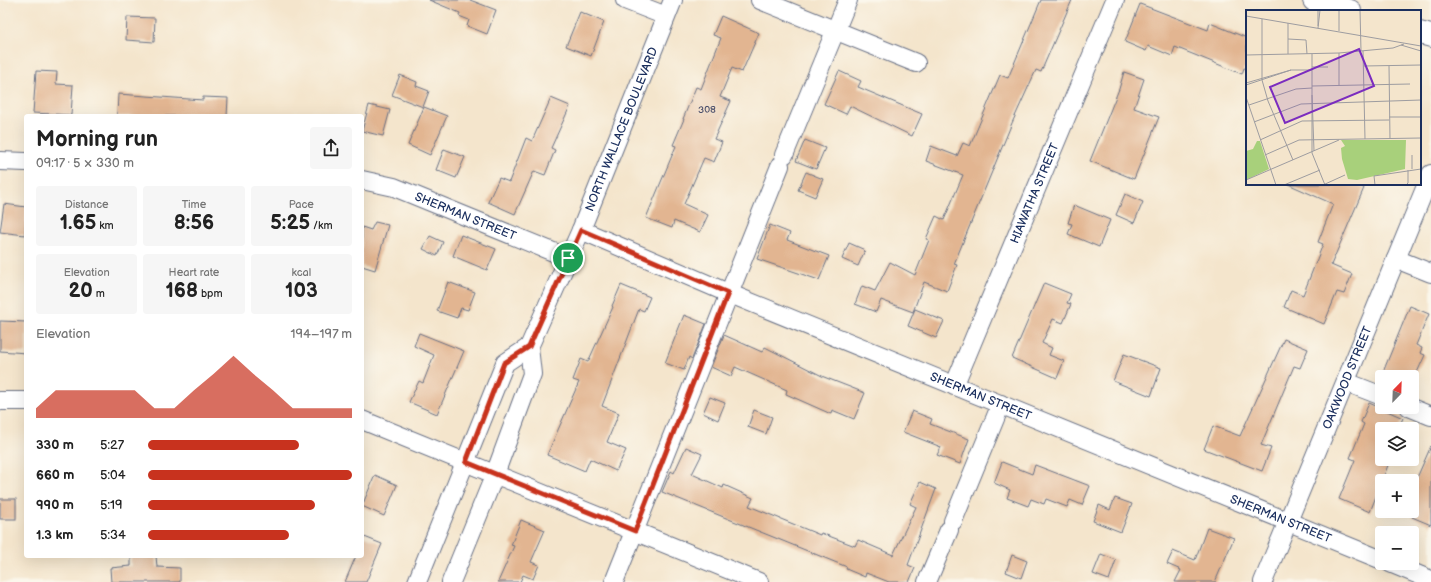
<!DOCTYPE html>
<meta charset="utf-8">
<style>
:root{--surface:#fff;--page:#f6f6f6;--text:#222;--muted:#767676;--accent:#c8321e}
body{margin:0;font-family:"Balsamiq Sans",sans-serif;background:var(--page);color:var(--text);height:100vh;display:flex;flex-direction:column;font-size:15px;white-space:nowrap}
*{box-sizing:border-box;margin:0}
p{font-size:13px;color:var(--muted)}
.icon{flex:none;width:22px;height:22px;fill:none;stroke:currentColor;stroke-width:2;stroke-linecap:round;stroke-linejoin:round}
.map{position:relative;flex:1;overflow:hidden}
.side{position:absolute;left:24px;top:114px;width:340px;height:444px;display:flex;flex-direction:column;background:var(--surface);border-radius:4px;box-shadow:0 4px 16px #0002}
.side>*{flex:none}
.needle{width:26px;rotate:23deg}
.fabs{position:absolute;left:1375px;top:370px;display:grid;gap:8px}
.fabs a{display:grid;place-items:center;width:44px;height:44px;border-radius:4px;background:var(--surface);box-shadow:0 4px 16px #0002;font-size:20px}
.pin{position:absolute;display:grid;place-items:center;width:34px;height:34px;color:#fff;margin:-17px;border:2px solid #fff;border-radius:50%;box-shadow:0 1px 4px #0007}
.round{display:grid;place-items:center;flex:none;width:42px;height:42px;border-radius:4px;background:var(--page)}
.headline{display:flex;align-items:center;justify-content:space-between;height:68px;padding:0 12px}
h1{font-size:22px;font-weight:800;line-height:30px}
.stats{display:grid;grid-template-columns:repeat(3,1fr);gap:6px;height:68px;padding:4px 12px}
.stats div{display:grid;align-content:center;border-radius:4px;background:var(--page);text-align:center}
.stats b{font-size:20px;font-weight:800}
.stats small{font-size:11px;font-weight:400}
.stats p{font-size:11px}
.chart{height:112px;padding:8px 12px}
.chart p{display:flex;justify-content:space-between}
.chart svg{width:100%;height:72px;margin-top:4px;fill:var(--accent);opacity:.7}
ul{padding:0 12px;list-style:none;font-size:13px}
li{display:grid;grid-template-columns:64px 48px 1fr;align-items:center;height:30px}
li i{height:10px;border-radius:5px;background:var(--accent)}
.map>svg:first-child{display:block}
.building{fill:#e2b591}
.lines{fill:none;stroke-linecap:round;stroke-linejoin:round}
.minor-casing{stroke:#676f84;stroke-width:20}
.major-casing{stroke:#676f84;stroke-width:24}
.minor{stroke:#fff;stroke-width:18}
.major{stroke:#fff;stroke-width:22}
.route-casing{stroke:#fff;stroke-width:8}
.route{stroke:#c8321e;stroke-width:5}
.labels{text-anchor:middle;dominant-baseline:central;stroke-width:4;stroke-linejoin:round;paint-order:stroke}
.number-label{font-size:10px;fill:#4d506b}
.street-label{font-size:12px;fill:#1b2f5e;stroke:#fbf7ec}
.inset-road{fill:none;stroke:#9d9ca0;stroke-width:1}
.view{fill:#7b2cbf;fill-opacity:0.15;stroke:#7b2cbf;stroke-width:2}
.inset-edge{fill:none;stroke:#1b2f5e;stroke-width:2}
</style>
<div class="map">
<svg width="1431" height="582" viewBox="0 0 1431 582">
<rect width="100%" height="100%" fill="#fbf7ec"/>
<filter id="ink" filterUnits="userSpaceOnUse"><feTurbulence type="fractalNoise" baseFrequency=".025" numOctaves="2"/><feDisplacementMap in="SourceGraphic" scale="8" xChannelSelector="R" yChannelSelector="G"/><feConvolveMatrix kernelMatrix="1 2 1 2 8 2 1 2 1" color-interpolation-filters="sRGB"/></filter>
<filter id="wash" filterUnits="userSpaceOnUse"><feTurbulence type="fractalNoise" baseFrequency=".012" numOctaves="4" result="noise"/><feDisplacementMap in="SourceGraphic" scale="16" xChannelSelector="R" yChannelSelector="G"/><feGaussianBlur stdDeviation="0.9" result="paint"/><feColorMatrix in="noise" values="0 0 0 0 0 0 0 0 0 0 0 0 0 0 0 0 0 1.4 0 .05"/><feComposite in="paint" operator="in"/></filter>
<g filter="url(#wash)">
<rect width="100%" height="100%" fill="#f4e5cc"/>
<g id="blocks">
<g class="building">
<path d="M429,0H470L496,10L487,34L467,26L469,20L459,16L460,13Z"/>
<path d="M1041,0H1072L1041,72L1036,70L1012,123L954,264L957,265L947,291L924,282L913,312L881,300L876,312L855,304L862,286L875,291L890,262L915,275L929,240L926,239L936,216L944,220L963,175L926,161L931,146L957,156L963,143L970,146L1000,75L1008,78Z"/>
<path d="M1140,4L1208,30L1210,23L1247,38V69L1244,68L1242,74L1175,47L1172,56L1148,46L1146,51L1125,42Z"/>
<path d="M580,12L604,22L591,56L566,46Z"/>
<path d="M721,16L759,33L742,72L732,68L720,97L731,101L714,139L722,142L714,162L704,158L684,204L708,215L700,232L674,221L672,228L646,218L676,146L673,145L684,119H683L696,87L701,89L721,38L713,35Z"/>
<path d="M127,17L155,18L154,42L126,40Z"/>
<path d="M36,71L57,72L56,84L73,85L71,115L33,113Z"/>
<path d="M839,71L861,81L858,87L922,114L912,136L850,106L846,114L824,104Z"/>
<path d="M1124,72L1144,79L1134,108L1159,117L1134,179L1090,161L1119,89Z"/>
<path d="M400,75L417,82L416,86L429,91L423,107L392,95Z"/>
<path d="M118,94L203,100V97L228,98L227,116H117Z"/>
<path d="M551,98L570,106L551,148L555,150L545,175L534,171L515,214L488,202L499,178L509,182L526,138L532,141Z"/>
<path d="M369,105L390,110L383,136L362,131Z"/>
<path d="M424,107L447,116L430,155L408,145Z"/>
<path d="M805,140L825,148L816,169L796,161Z"/>
<path d="M444,149L465,157L456,178L436,170Z"/>
<path d="M806,172L823,179L815,197L798,190Z"/>
<path d="M1288,184H1356L1364,188L1331,265L1352,274L1344,294L1337,292L1324,324L1284,307L1291,290L1303,295L1323,244L1318,242L1333,204Z"/>
<path d="M1125,194L1143,202L1134,223L1116,215Z"/>
<path d="M4,204L26,207L25,235L0,232Z"/>
<path d="M1074,205L1110,220L1099,247L1068,234L1072,224L1068,223Z"/>
<path d="M375,222L388,225L375,270L362,266V227L371,230Z"/>
<path d="M770,225L790,233L787,240L829,256L819,280L757,259Z"/>
<path d="M461,235L496,249L487,270L453,256Z"/>
<path d="M430,236L443,242L437,256L423,249Z"/>
<path d="M849,243L865,250L858,266L842,259Z"/>
<path d="M448,282L475,292L468,310L461,308L457,318L437,311Z"/>
<path d="M1044,283L1071,294L1067,303L1071,304L1063,323L1053,319L1042,343L1052,348L1049,355L1064,361L1057,378L1012,358Z"/>
<path d="M621,285L650,297L644,311L639,309L602,406L619,413L607,442L626,450L616,471L590,459L585,471L547,455L579,382L573,380L581,359L588,362L613,307L612,306Z"/>
<path d="M1410,306L1429,314L1416,345L1422,348L1420,353L1425,355L1415,377H1381Z"/>
<path d="M915,309L944,321L936,338L908,326Z"/>
<path d="M684,315L706,324L692,359L689,357L684,370L665,363Z"/>
<path d="M0,321L26,322V353L0,351Z"/>
<path d="M419,333L464,351L437,414L409,402L419,381L423,383L434,355L414,346Z"/>
<path d="M724,335L762,352L765,347L824,377L865,393L854,419L832,410L831,414L786,394L787,390L735,367L731,376L711,367Z"/>
<path d="M1284,339L1308,349L1300,368L1294,366L1261,445L1271,448L1262,471L1204,449L1213,426L1240,436Z"/>
<path d="M1124,354L1161,368L1151,396L1113,381Z"/>
<path d="M710,397L725,403L718,420L703,413Z"/>
<path d="M1369,403L1403,418L1398,429H1382V459L1390,460L1370,512L1339,499L1355,460L1350,458L1364,424L1361,422Z"/>
<path d="M754,410L772,417L766,434L748,427Z"/>
<path d="M912,411L932,419L930,424L969,439L960,464L937,455L941,447L903,432Z"/>
<path d="M1431,446V525L1412,517V489Z"/>
<path d="M686,447L702,454L692,474L723,488L724,485L753,498L749,506L820,535L821,533L855,546L858,540L893,555L916,507L910,504L920,482L936,489L908,565L915,568L909,582H889L866,573L865,577L846,569L847,567L662,492L671,471L674,473Z"/>
<path d="M1002,462L1032,474L1035,465L1090,486L1082,505L1070,500L1067,507L1046,499L1044,504L1031,499L1028,506L1007,498L1010,490L994,483Z"/>
<path d="M375,475L397,485L384,516L362,506Z"/>
<path d="M1115,498L1132,504L1121,532L1093,521L1099,505L1110,510Z"/>
<rect x="0" y="499" width="16" height="20"/>
<path d="M521,520L545,530L531,562L539,565L533,579L523,575L520,582H498L514,546L511,545Z"/>
<path d="M1207,528L1234,538L1215,582H1175L1181,570L1167,564L1173,551L1195,560Z"/>
<path d="M362,536L382,544L366,582H345L356,556H362Z"/>
<path d="M1101,554L1116,560L1109,580L1093,574Z"/>
<path d="M1012,555L1027,561L1021,578L1006,572Z"/>
<path d="M131,556H156L157,567L180,568V582H111L110,568L131,566Z"/>
</g>
</g>
</g>
<g filter="url(#ink)">
<use href="#blocks" fill-opacity="0" stroke="#676f84" stroke-width="1"/>
<g class="lines">
<defs>
<g id="minor">
<path d="M625,0L666,16"/>
<path d="M760,0L916,63"/>
<path d="M784,155L848,0"/>
<path d="M0,161L26,162"/>
<path id="s1" d="M362,180L394,187L568,258"/>
<path id="s2" d="M581,230L728,293L1382,560"/>
<path d="M1396,259L1431,273"/>
<path d="M1346,382L1382,396"/>
<path id="s3" d="M954,386L1115,0"/>
<path d="M0,401H26"/>
<path d="M1409,407L1431,416"/>
<path d="M362,420L759,582"/>
<path d="M953,521L1001,404"/>
<path d="M1390,563L1431,580"/>
<path d="M417,582L505,363L529,347"/>
<path id="s4" d="M451,582L495,474L532,374L529,347L581,230L673,0"/>
<path d="M614,582L780,166"/>
<path d="M927,582L949,530"/>
<path id="s5" d="M1263,582L1431,174"/>
</g>
<g id="major">
<path d="M1314,0L1350,11"/>
<path d="M1420,33L1431,36"/>
</g>
</defs>
<use href="#minor" class="minor-casing"/>
<use href="#major" class="major-casing"/>
<use href="#minor" class="minor"/>
<use href="#major" class="major"/>
</g>
</g>
<g class="lines" filter="url(#ink)">
<defs>
<path id="route" d="M581,230L728,293L635,531L466,462L504,363L529,347Z"/>
</defs>
<use href="#route" class="route-casing"/>
<use href="#route" class="route"/>
</g>
<g class="labels">
<g class="number-label">
<text x="707" y="110">308</text>
</g>
<g class="street-label">
<text stroke="none"><textPath href="#s4" startOffset="487">NORTH WALLACE BOULEVARD</textPath></text>
<text stroke="none"><textPath href="#s3" startOffset="209">HIAWATHA STREET</textPath></text>
<text stroke="none"><textPath href="#s1" startOffset="110">SHERMAN STREET</textPath></text>
<text stroke="none"><textPath href="#s5" startOffset="221">OAKWOOD STREET</textPath></text>
<text stroke="none"><textPath href="#s2" startOffset="433">SHERMAN STREET</textPath></text>
<text stroke="none"><textPath href="#s2" startOffset="757">SHERMAN STREET</textPath></text>
</g>
</g>
<g transform="translate(1246 10)">
<rect width="175" height="175" fill="#f4e5cc"/>
<path d="M95,130H160L159,159L111,170L102,169L96,149L95,138L99,136ZM11,131H14L23,159L0,170V141L7,139Z" fill="#a8d07b"/>
<path class="inset-road" d="M93,0V21M114,0L115,41M0,6L175,36M16,9V70L22,91L47,150M42,13V44M72,16V0M72,18L74,0M42,29L60,30L61,44M155,35L175,41M117,41L119,129M93,43V76M66,44V143L79,175M0,45L93,43L147,38L158,34M118,56L175,55M143,56L144,129M66,57H82M45,60H66M0,73L45,60L0,75M66,76L164,74M66,85L68,141M0,87L30,175M3,95L50,79L66,78M143,107H175M8,112L55,94L175,90M14,130L56,111L143,110M19,145L53,130L175,128M166,145V159M0,170L93,130M38,175L74,160M77,175L99,165M129,175L128,166L175,159M160,175L162,173V160"/>
<path class="view" d="M113,39L128,76L39,113L24,77Z"/>
<rect width="175" height="175" class="inset-edge"/>
</g>
</svg>
<div class="fabs">
<a><svg class="needle" viewBox="-14 -14 28 28"><path d="M0-13l5 13h-10z" fill="#e53935"/><path d="M0 13l5-13h-10z" fill="#767676"/></svg></a>
<a><svg class="icon" aria-label="layers" viewBox="0 0 24 24"><path d="M12 4l9 5-9 5-9-5zM3 14l9 5 9-5"/></svg></a>
<a>+</a>
<a>−</a>
</div>
<div class="pin" style="left:568px;top:258px;background:#1e9e55"><svg class="icon" aria-label="arrive" viewBox="0 0 24 24"><path d="M6 21V4h12l-3 4 3 4H6"/></svg></div>
<section class="side">
<div class="headline"><div><h1>Morning run</h1><p>09:17 · 5 × 330 m</p></div><a class="round"><svg class="icon" aria-label="share" viewBox="0 0 24 24"><path d="M12 15V3M7 8l5-5 5 5M5 13v7h14v-7"/></svg></a></div>
<div class="stats">
<div><p>Distance</p><b>1.65<small> km</small></b></div>
<div><p>Time</p><b>8:56</b></div>
<div><p>Pace</p><b>5:25<small> /km</small></b></div>
</div>
<div class="stats">
<div><p>Elevation</p><b>20<small> m</small></b></div>
<div><p>Heart rate</p><b>168<small> bpm</small></b></div>
<div><p>kcal</p><b>103</b></div>
</div>
<div class="chart"><p><span>Elevation</span>194–197 m</p>
<svg viewBox="0 0 160 44" preserveAspectRatio="none"><path d="M0 44V38L10 27L20 27L30 27L40 27L50 27L60 38L70 38L80 27L90 17L100 6L110 17L120 27L130 38L140 38L150 38L160 38V44z"/></svg>
</div>
<ul>
<li><b>330 m</b>5:27<i style="width:74%"></i></li>
<li><b>660 m</b>5:04<i style="width:100%"></i></li>
<li><b>990 m</b>5:19<i style="width:82%"></i></li>
<li><b>1.3 km</b>5:34<i style="width:69%"></i></li>
</ul>
</section>
</div>
